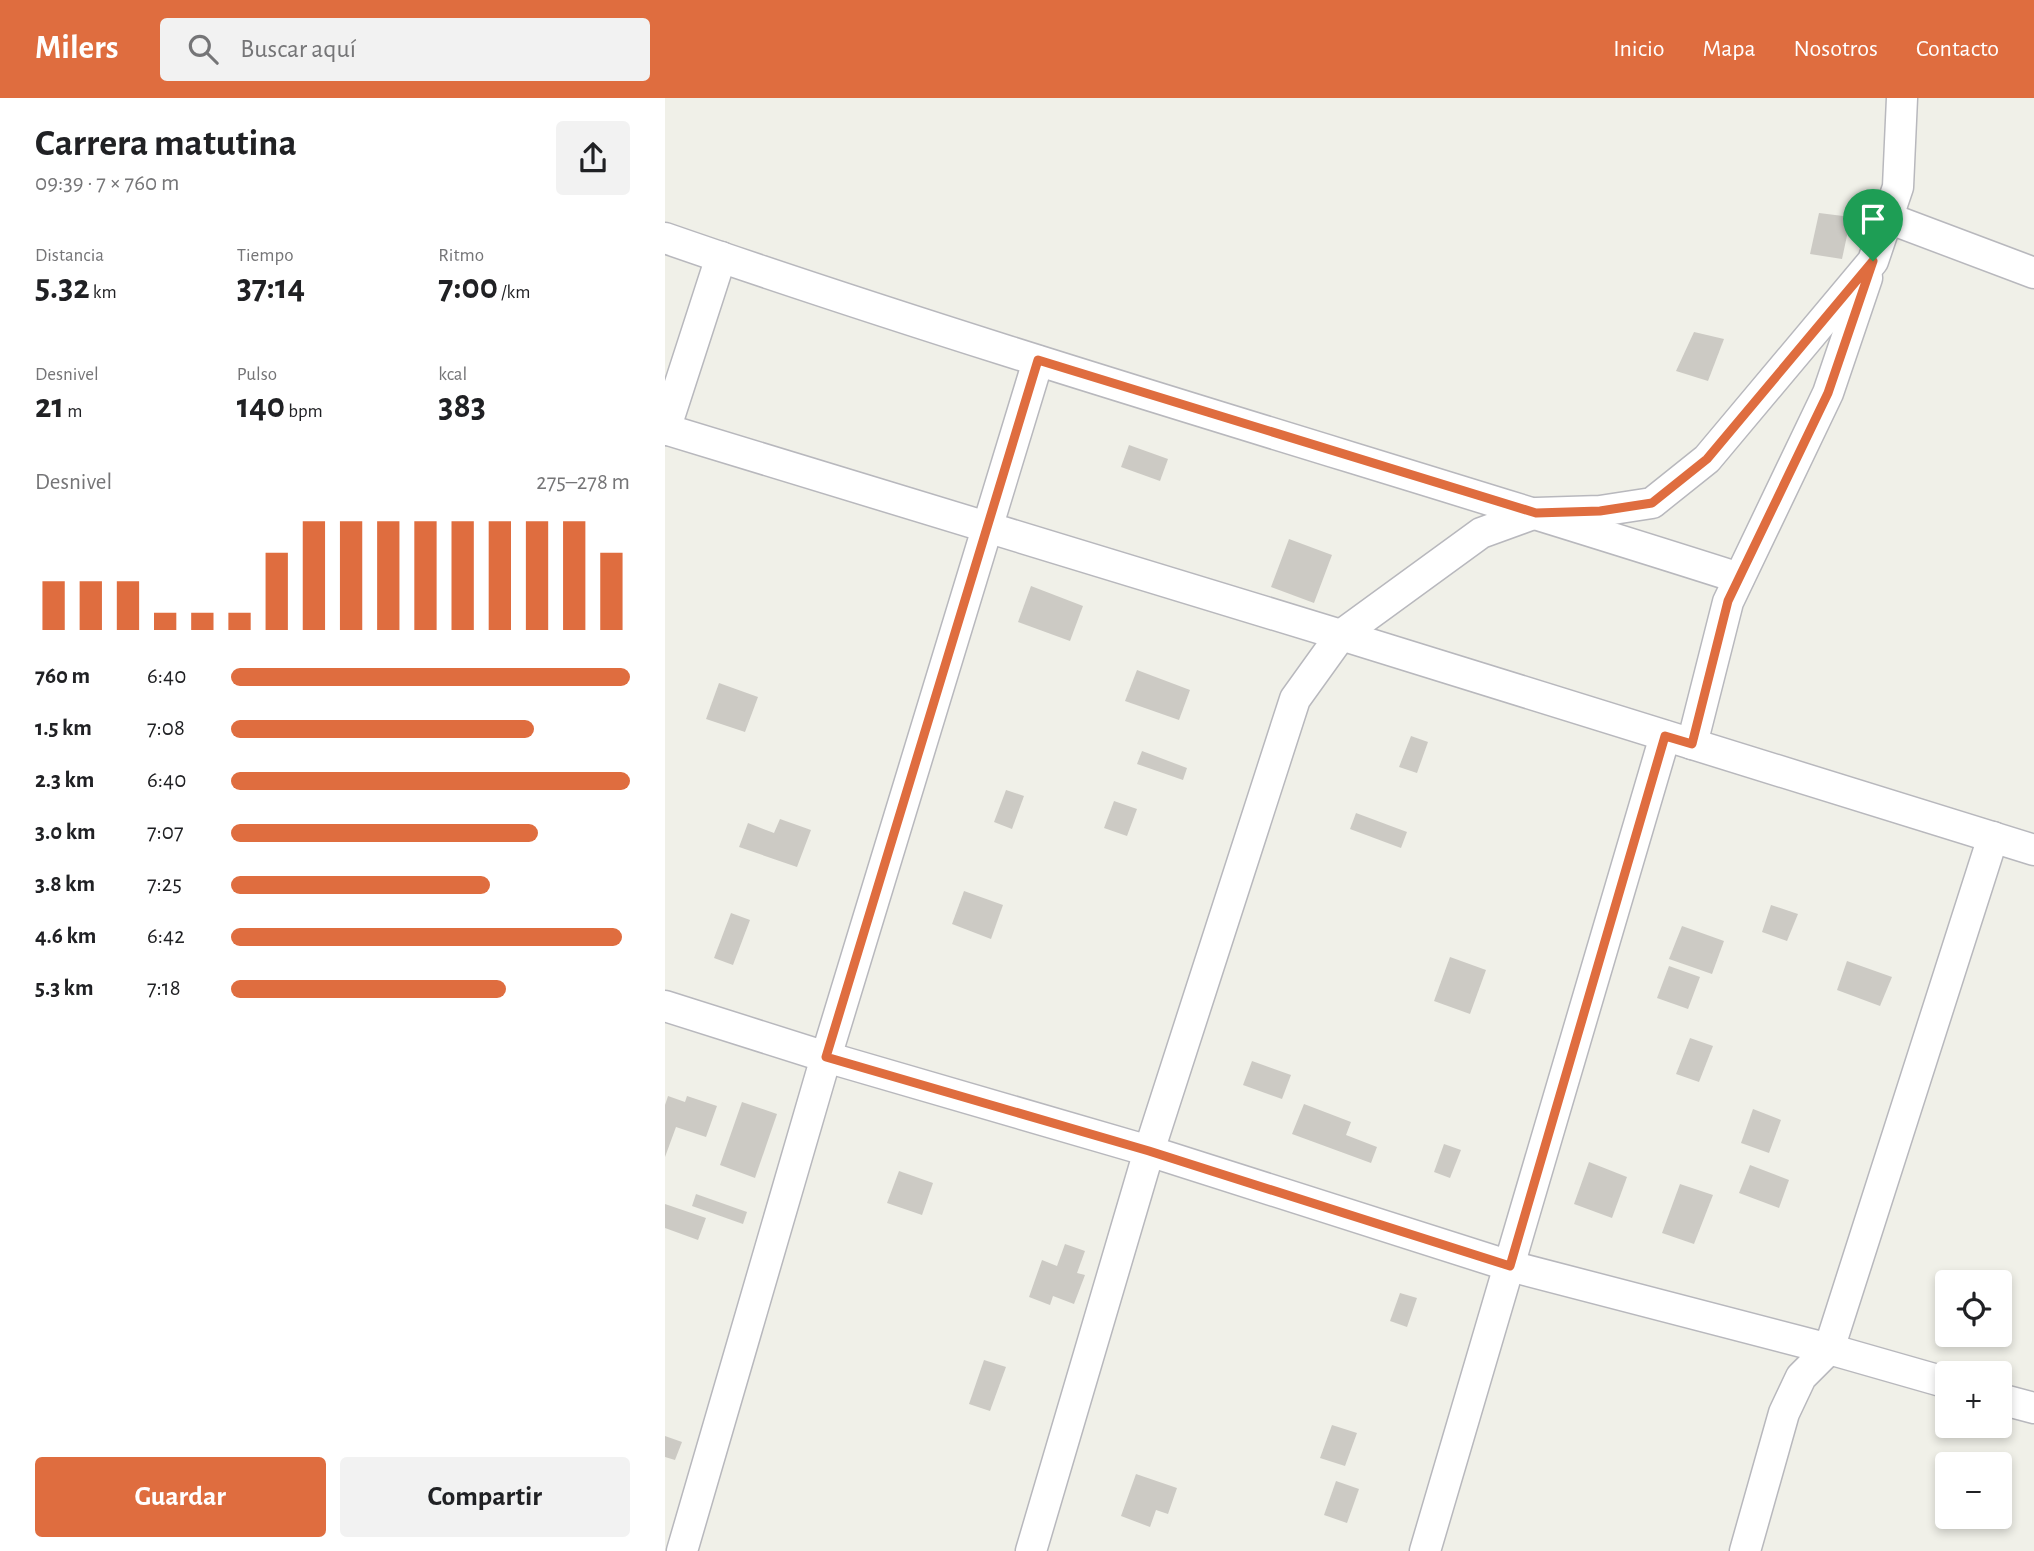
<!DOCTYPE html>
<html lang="es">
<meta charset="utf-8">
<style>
:root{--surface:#fff;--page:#f2f2f2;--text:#202124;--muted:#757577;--accent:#df6d3f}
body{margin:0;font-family:"Alegreya Sans",sans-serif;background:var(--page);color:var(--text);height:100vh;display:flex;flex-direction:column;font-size:26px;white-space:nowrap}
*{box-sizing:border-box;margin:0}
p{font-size:23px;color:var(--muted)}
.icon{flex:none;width:38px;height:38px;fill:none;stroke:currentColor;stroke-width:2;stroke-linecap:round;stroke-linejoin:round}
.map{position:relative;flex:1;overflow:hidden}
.sheet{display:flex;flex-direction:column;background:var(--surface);width:665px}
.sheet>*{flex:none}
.controls{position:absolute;left:1270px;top:1172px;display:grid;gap:14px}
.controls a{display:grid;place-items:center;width:77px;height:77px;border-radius:7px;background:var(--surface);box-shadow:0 4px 10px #0003;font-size:35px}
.pin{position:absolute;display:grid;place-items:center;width:60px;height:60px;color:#fff;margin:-72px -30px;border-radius:50% 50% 50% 0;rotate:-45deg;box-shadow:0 0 7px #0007}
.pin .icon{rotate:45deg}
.round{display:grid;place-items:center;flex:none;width:74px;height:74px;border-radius:7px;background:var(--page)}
.overview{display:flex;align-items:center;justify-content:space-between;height:119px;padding:0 35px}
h1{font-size:38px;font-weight:600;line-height:52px}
.metrics{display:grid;grid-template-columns:repeat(3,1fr);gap:10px;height:119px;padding:7px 35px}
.metrics div{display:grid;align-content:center}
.metrics b{font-size:35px;font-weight:600}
.metrics small{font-size:19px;font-weight:400}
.metrics p{font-size:19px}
.chart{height:196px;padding:14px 35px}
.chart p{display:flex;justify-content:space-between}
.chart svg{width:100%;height:126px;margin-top:7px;stroke:var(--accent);stroke-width:6}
.cta{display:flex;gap:14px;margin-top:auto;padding:14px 35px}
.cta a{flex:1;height:80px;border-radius:7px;background:var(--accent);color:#fff;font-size:28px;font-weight:600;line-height:80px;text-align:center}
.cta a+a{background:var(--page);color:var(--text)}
ul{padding:0 35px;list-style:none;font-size:23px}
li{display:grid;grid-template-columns:112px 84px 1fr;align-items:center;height:52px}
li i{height:18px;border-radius:9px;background:var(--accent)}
header{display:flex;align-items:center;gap:42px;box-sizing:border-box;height:98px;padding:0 35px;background:var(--accent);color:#fff}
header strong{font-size:33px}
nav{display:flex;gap:38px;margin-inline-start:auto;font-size:24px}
.search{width:490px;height:63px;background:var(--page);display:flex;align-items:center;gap:18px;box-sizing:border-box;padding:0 24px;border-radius:7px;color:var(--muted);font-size:26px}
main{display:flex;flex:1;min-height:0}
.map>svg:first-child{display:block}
.building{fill:#cccac4}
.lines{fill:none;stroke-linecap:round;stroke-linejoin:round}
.minor-casing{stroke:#b8b8bd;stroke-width:33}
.minor{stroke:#fff;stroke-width:30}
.route-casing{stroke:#fff;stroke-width:14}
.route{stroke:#df6d3f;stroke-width:9}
</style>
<header>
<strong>Milers</strong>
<div class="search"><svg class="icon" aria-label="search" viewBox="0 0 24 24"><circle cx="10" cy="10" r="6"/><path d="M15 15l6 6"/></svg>Buscar aquí</div>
<nav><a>Inicio</a><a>Mapa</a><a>Nosotros</a><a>Contacto</a></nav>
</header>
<main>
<section class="sheet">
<div class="overview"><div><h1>Carrera matutina</h1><p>09:39 · 7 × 760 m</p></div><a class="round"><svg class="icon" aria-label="share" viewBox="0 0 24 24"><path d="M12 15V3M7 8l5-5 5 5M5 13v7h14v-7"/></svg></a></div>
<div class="metrics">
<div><p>Distancia</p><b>5.32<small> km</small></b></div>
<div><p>Tiempo</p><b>37:14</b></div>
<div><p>Ritmo</p><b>7:00<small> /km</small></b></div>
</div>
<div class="metrics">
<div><p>Desnivel</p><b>21<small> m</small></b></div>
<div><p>Pulso</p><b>140<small> bpm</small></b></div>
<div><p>kcal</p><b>383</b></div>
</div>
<div class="chart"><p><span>Desnivel</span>275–278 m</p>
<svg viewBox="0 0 160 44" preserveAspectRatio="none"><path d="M5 44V27M15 44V27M25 44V27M35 44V38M45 44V38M55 44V38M65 44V17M75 44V6M85 44V6M95 44V6M105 44V6M115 44V6M125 44V6M135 44V6M145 44V6M155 44V17"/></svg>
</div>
<ul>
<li><b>760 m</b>6:40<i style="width:100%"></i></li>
<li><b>1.5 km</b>7:08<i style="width:76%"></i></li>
<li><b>2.3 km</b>6:40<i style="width:100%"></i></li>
<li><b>3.0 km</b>7:07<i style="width:77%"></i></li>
<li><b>3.8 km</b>7:25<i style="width:65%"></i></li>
<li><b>4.6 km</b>6:42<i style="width:98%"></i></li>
<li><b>5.3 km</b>7:18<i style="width:69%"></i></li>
</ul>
<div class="cta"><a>Guardar</a><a>Compartir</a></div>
</section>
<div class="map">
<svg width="1369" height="1453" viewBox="0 0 1369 1453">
<rect width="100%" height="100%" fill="#f0f0e8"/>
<g class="building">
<path d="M1154,115L1186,119L1177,161L1145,156Z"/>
<path d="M1029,234L1059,241L1043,283L1011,273Z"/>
<path d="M464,347L503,361L495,383L456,369Z"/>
<path d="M624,441L667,457L649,505L606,489Z"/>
<path d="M366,488L418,508L405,543L353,524Z"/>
<path d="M472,572L525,592L514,622L460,603Z"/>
<path d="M54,585L93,599L80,634L41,621Z"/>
<path d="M746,638L763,644L752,675L734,669Z"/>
<path d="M477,653L522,670L518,682L472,666Z"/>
<path d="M341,692L359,698L347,731L329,724Z"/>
<path d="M449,703L472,711L462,738L439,730Z"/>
<path d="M691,715L742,734L736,750L685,731Z"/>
<path d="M115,721L146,732L132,769L74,749L83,725L109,735Z"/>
<path d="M299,793L338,807L326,841L287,826Z"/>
<path d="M1106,807L1133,816L1122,843L1097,834Z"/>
<path d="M66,815L85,822L68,867L49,860Z"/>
<path d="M1017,828L1059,843L1047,876L1004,861Z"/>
<path d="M785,859L821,872L805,916L769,903Z"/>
<path d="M1182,863L1227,879L1215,908L1172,892Z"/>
<path d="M1004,868L1035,879L1023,911L992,900Z"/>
<path d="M1025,940L1048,948L1034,984L1011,976Z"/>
<path d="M587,963L626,977L617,1001L578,987Z"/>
<path d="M3,998L20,1004L22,998L52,1008L41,1039L11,1029L0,1059V1007Z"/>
<path d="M77,1004L112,1016L90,1080L55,1067Z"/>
<path d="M639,1006L686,1024L681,1037L712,1049L706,1065L627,1036Z"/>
<path d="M1088,1011L1116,1022L1104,1055L1076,1045Z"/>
<path d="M779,1046L796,1052L785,1080L769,1074Z"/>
<path d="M924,1064L962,1079L947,1120L909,1106Z"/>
<path d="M1085,1067L1124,1082L1114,1110L1074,1095Z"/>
<path d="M234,1073L268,1085L257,1117L222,1105Z"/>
<path d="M1015,1086L1048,1097L1029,1146L997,1135Z"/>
<path d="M31,1096L82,1114L78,1126L27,1108Z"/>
<path d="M0,1106L41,1120L33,1142L0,1130Z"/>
<path d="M400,1146L420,1153L412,1175L420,1177L409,1206L388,1198L385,1207L364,1199L377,1162L392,1168Z"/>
<path d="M735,1195L752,1200L742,1229L725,1223Z"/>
<path d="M319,1262L341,1269L325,1313L304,1306Z"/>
<path d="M667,1327L692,1335L680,1368L655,1360Z"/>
<path d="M0,1338L17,1344L10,1362L0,1359Z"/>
<path d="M471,1376L512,1390L503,1416L491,1412L485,1429L456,1418Z"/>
<path d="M671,1383L694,1391L682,1425L659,1417Z"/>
</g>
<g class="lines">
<defs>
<g id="minor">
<path d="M1223,120L1369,175"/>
<path d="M0,140C355,263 717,366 1074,480"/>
<path d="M0,331L676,537L1369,752"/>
<path d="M0,332L56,159"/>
<path d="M1027,646L1063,504L1163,295L1202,180"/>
<path d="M0,908L161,959L484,1053L845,1168L1164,1251L1283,1285"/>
<path d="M1335,1301L1369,1310"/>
<path d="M17,1453L161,959L373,263"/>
<path d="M366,1453L484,1053L630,601L676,537L816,435L871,415L935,413L987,405L1042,361L1208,163L1233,89L1237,0"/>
<path d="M760,1453L1000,638"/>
<path d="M1080,1453L1119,1315L1136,1279L1164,1251L1328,739"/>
</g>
</defs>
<use href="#minor" class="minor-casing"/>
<use href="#minor" class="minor"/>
</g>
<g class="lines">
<defs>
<path id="route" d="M1208,163L1163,295L1063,503L1027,646L1000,638L845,1168L484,1053L161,959L373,262L871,415L935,413L987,405L1042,361Z"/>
</defs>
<use href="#route" class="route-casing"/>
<use href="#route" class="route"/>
</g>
</svg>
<div class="controls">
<a><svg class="icon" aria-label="locate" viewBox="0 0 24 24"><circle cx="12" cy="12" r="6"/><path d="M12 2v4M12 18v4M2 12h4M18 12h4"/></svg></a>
<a>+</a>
<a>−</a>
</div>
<div class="pin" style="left:1208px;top:163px;background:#1e9e55"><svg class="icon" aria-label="arrive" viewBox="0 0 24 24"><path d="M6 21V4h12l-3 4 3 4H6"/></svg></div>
</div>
</main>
